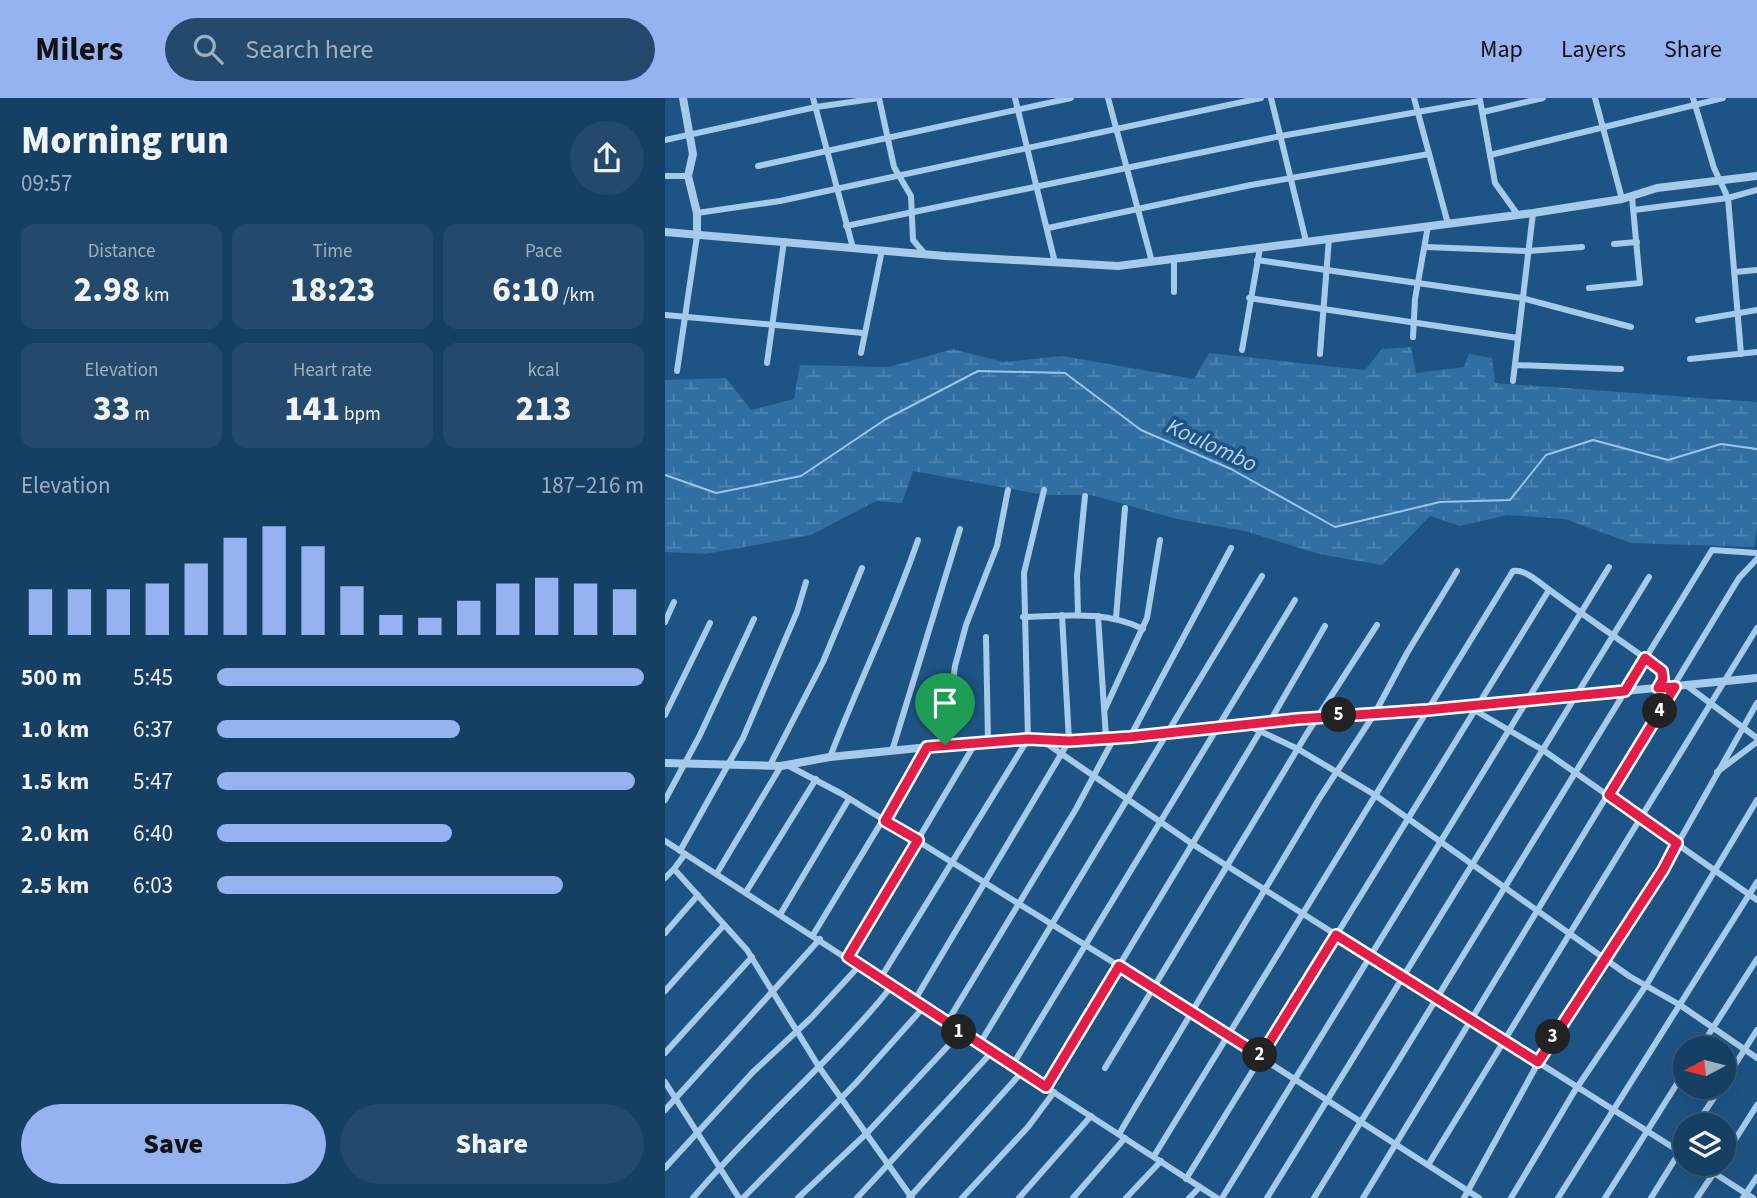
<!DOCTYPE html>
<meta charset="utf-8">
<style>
:root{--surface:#163f64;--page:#234a6d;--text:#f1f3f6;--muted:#9eafbf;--line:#355878;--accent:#95b2f1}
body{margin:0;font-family:"Source Sans 3",sans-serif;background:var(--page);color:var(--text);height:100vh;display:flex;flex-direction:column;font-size:26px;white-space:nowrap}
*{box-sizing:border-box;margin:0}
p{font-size:23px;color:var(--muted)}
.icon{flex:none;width:38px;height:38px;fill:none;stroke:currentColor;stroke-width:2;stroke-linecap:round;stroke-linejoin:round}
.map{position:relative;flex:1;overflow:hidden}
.side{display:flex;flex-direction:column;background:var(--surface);width:665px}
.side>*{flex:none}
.needle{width:46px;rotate:263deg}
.buttons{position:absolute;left:1008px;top:938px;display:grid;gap:14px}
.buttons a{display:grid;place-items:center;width:63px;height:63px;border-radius:50%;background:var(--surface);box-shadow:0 7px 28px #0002,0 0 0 2px var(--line);font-size:35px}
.pin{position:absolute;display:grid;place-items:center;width:60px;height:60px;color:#fff;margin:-72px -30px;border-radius:50% 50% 50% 0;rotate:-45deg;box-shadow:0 0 7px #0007}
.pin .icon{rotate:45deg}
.km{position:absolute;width:35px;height:35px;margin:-18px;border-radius:50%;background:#222;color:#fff;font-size:19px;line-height:35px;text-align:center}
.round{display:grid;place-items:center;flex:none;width:74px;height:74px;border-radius:37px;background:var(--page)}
.summary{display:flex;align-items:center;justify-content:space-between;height:119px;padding:0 21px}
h1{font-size:38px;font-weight:800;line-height:52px}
.stats{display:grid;grid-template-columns:repeat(3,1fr);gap:10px;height:119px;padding:7px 21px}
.stats div{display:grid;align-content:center;border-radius:14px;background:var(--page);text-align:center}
.stats b{font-size:35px;font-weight:800}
.stats small{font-size:19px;font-weight:400}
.stats p{font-size:19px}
.chart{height:196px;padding:14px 21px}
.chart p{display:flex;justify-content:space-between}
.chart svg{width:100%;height:126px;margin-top:7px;stroke:var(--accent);stroke-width:6}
.cta{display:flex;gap:14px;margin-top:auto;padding:14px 21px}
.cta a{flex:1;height:80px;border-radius:42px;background:var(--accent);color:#111;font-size:28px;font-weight:800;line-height:80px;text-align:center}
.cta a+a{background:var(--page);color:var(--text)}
ul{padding:0 21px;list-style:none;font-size:23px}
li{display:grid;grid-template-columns:112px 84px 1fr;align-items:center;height:52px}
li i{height:18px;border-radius:9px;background:var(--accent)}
header{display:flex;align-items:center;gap:42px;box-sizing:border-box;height:98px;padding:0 35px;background:var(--accent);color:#111}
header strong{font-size:33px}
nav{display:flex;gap:38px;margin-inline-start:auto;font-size:24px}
.search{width:490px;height:63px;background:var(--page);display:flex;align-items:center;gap:18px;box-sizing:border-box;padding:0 24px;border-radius:38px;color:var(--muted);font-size:26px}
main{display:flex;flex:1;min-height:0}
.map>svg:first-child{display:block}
.wetland{fill:url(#wetland-marsh)}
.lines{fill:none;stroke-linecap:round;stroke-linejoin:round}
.stream{stroke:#99c7ec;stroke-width:2}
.minor{stroke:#a6cbea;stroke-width:6}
.tertiary{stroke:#a6cbea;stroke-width:8}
.route-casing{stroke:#fff;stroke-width:14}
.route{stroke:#e11d48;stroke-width:9}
.labels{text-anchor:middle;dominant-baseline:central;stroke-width:7;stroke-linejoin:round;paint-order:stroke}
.water-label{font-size:23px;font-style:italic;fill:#b1d4f2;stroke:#1e5485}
</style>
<header>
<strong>Milers</strong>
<div class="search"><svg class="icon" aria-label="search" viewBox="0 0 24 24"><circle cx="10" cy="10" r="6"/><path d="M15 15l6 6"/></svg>Search here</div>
<nav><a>Map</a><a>Layers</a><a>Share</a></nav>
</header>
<main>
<section class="side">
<div class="summary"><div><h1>Morning run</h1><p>09:57</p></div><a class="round"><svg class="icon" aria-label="share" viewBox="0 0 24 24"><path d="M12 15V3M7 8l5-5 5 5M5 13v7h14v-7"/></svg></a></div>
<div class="stats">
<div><p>Distance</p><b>2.98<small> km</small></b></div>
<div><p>Time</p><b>18:23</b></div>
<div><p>Pace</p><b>6:10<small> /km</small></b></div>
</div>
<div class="stats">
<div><p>Elevation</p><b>33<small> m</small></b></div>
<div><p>Heart rate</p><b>141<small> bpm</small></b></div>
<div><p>kcal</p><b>213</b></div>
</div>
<div class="chart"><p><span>Elevation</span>187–216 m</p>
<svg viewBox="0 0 160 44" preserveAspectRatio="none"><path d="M5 44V28M15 44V28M25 44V28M35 44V26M45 44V19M55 44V10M65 44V6M75 44V13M85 44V27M95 44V37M105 44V38M115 44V32M125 44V26M135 44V24M145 44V26M155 44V28"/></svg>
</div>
<ul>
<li><b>500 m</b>5:45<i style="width:100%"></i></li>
<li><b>1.0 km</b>6:37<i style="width:57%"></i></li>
<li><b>1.5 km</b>5:47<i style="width:98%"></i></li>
<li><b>2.0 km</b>6:40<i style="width:55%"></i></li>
<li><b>2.5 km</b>6:03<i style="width:81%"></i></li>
</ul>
<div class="cta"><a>Save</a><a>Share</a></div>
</section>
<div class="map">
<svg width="1092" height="1100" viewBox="0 0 1092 1100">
<defs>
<pattern id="wetland-marsh" width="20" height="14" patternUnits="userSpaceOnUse" patternTransform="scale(1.75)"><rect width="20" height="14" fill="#316ea3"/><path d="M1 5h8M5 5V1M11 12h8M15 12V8" fill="none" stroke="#5084b1"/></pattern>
</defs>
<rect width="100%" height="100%" fill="#1e5485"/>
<path class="wetland" d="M746,249L751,275L799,269L804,256L827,260L830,285L1092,304V429L1089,449L966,445L900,421L842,417L795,428L765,418L717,467L654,456L580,433L512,421L426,397H379L248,373L237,405L211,403L146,437L40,456L0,454V282L61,280L86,312L129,301L135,267L224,269L288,251L338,264L397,258L529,281L544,255L700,272L717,251Z"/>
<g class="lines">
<path class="stream" d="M0,377L51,395L136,378L221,321L313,273L400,275L476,332L566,371L670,429L775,404L845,402L881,357L928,342L1003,362L1056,346L1092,351"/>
<g class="minor">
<path d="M148,0L188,150"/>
<path d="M214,0L229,69L246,98L248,142L259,155"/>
<path d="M350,0L390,165"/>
<path d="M443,0L487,164"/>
<path d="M606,0L641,143"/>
<path d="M749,0L783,126"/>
<path d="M930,0L957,101"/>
<path d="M1028,0L1049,70L1063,100L1076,256"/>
<path d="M815,2L830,85L853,117"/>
<path d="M818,14L878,0"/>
<path d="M0,42L151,9L214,0"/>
<path d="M825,57L1058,0"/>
<path d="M93,68L406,0"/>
<path d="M0,78H23"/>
<path d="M969,112L1063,100L1092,92"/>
<path d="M32,115L115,103L596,0"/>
<path d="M181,128L616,38L815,3"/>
<path d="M383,130L586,87L764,56"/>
<path d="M949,146L972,144"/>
<path d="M761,149L863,153L917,149"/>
<path d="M509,162V194"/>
<path d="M592,162L857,200L966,229"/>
<path d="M1070,174L1092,172"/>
<path d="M924,190L975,185L967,99"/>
<path d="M584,200L853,240"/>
<path d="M0,217L198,235"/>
<path d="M1033,222L1092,212"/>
<path d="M748,239L750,201L763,128"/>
<path d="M577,252L595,150"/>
<path d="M196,255L217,152"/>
<path d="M655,256L664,140"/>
<path d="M1025,261L1092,254"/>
<path d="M102,265L119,143"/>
<path d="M850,267L956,271"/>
<path d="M12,273L32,138"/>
<path d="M848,283L868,115"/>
<path d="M413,517L412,478L420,398"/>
<path d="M433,518L441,640"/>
<path d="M358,519C399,518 440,512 478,531"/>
<path d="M451,520L460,410"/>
<path d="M0,524L9,504"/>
<path d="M321,539L323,643"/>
<path d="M1021,587L1092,640"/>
<path d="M440,611L482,520L495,442"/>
<path d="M811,613L878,652L1092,802"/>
<path d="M0,617L45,525"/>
<path d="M604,625L660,528"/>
<path d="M584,628L633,651L710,697L964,878L1015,907L1092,960"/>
<path d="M465,639L566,450"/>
<path d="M375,641L529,747L1020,1057"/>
<path d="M280,647L290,568L301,527L332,448L343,392"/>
<path d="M227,653L295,431"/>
<path d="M165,659C193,586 228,516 253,442"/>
<path d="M105,667L158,564L197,470"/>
<path d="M122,667L177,696L454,868L814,1100"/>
<path d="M1052,674L1092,644"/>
<path d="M0,702L34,639L89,521"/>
<path d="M0,743L552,1100"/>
<path d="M15,753L78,640L132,514L141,484"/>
<path d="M20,756L9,771L82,852L154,969L247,1100"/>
<path d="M52,775L116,668"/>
<path d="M0,780L9,771"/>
<path d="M81,794L151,681"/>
<path d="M116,815L184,701"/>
<path d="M0,835L33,797"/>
<path d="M148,837L262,649"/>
<path d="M183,859L311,644"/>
<path d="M215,881L363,641L359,475L379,392"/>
<path d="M0,893L59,827"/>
<path d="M248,905L404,643L397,517"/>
<path d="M281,926L411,711L449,640"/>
<path d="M314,947L597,478"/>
<path d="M1035,950L1092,861"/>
<path d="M0,955L87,859"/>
<path d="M347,968L630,502"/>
<path d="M440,970L641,637L712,527"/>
<path d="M0,984L74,1100"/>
<path d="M1059,984L1092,932"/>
<path d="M381,989L596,632"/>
<path d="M0,1012L155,841"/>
<path d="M1031,1027L1056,989"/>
<path d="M454,1036L654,701L710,615L742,555L792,473"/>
<path d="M489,1058L848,473C861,471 876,486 886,493C922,520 958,544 995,571L998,577L993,590"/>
<path d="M1059,1059L1092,1007"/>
<path d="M1035,1066L1088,1100"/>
<path d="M763,1067L1092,530"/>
<path d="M0,1070L88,974L146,920L195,867"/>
<path d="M521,1081L884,492"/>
<path d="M28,1100C90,1026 166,964 226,889"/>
<path d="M78,1100L191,985L257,911"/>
<path d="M133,1100L202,1035L295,935"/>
<path d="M192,1100L326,955"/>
<path d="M244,1100L357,974"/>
<path d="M297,1100L363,1029L389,994"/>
<path d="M354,1100L426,1018"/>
<path d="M408,1100L460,1040"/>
<path d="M461,1100L496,1063"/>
<path d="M524,1100L535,1089"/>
<path d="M557,1100L944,469"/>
<path d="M602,1100L984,479"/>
<path d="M649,1100L1047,452L1092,455"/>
<path d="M698,1100L1074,480L1092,461"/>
<path d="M799,1100L884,945L998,772L1092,605"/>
<path d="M846,1100L909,994L982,886L1092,702"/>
<path d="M893,1100L1092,784"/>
<path d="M940,1100L1020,973"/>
<path d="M986,1100L1020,1045"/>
<path d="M1032,1100L1055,1066"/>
<path d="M1078,1100L1092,1079"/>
</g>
<g class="tertiary">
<path d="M18,0L28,56L23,78L32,115V138"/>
<path d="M0,134L280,158L453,168L868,115L957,101L992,90L1092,78"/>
<path d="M0,665L116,668L165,659L323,643L465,639L632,621L788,610L1092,580"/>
</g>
</g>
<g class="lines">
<defs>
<path id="route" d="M980,560L997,573L998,581L993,590L1010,589L944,697L1012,745L998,772L873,964L671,837L596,958L454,868L381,989L183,859L253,742L220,723L262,649L363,641L404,643L465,639L632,621L762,612L960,593Z"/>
</defs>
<use href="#route" class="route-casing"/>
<use href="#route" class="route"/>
</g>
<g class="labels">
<g class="water-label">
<text transform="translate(547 347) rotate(25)">Koulombo</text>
</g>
</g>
</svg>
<div class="buttons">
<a><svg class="needle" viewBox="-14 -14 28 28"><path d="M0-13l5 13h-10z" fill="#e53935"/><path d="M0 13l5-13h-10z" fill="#9eafbf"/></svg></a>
<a><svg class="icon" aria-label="layers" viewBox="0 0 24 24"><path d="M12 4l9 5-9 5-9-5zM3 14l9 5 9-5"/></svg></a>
</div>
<div class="pin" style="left:280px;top:647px;background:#1e9e55"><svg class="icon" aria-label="arrive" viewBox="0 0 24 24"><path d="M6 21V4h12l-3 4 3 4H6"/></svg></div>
<b class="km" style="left:294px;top:934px">1</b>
<b class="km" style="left:595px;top:957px">2</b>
<b class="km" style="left:888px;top:939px">3</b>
<b class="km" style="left:995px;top:613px">4</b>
<b class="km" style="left:674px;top:617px">5</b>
</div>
</main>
